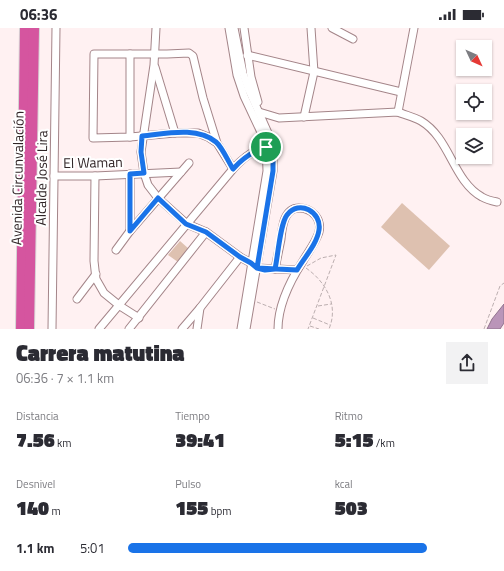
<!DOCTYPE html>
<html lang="es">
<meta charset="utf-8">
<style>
:root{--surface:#fff;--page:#f2f2f3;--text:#2b2b33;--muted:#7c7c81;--accent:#1a73e8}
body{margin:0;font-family:"Titillium Web",sans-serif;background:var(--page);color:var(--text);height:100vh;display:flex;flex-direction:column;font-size:15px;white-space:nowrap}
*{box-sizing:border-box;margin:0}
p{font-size:13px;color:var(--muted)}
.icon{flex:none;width:22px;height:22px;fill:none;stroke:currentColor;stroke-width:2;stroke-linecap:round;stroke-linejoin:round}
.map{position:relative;height:301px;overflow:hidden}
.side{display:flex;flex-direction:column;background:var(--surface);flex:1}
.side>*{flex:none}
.needle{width:26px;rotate:134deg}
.tools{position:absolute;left:456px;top:12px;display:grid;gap:8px}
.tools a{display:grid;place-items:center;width:36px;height:36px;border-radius:0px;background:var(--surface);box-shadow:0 1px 3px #0004;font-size:20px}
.pin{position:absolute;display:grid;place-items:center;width:34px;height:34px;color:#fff;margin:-17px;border:2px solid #fff;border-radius:50%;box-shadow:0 1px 4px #0007}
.round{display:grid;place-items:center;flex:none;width:42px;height:42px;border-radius:0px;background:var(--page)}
.headline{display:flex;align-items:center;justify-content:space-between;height:68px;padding:0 16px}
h1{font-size:22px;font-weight:800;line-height:30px}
.metrics{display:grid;grid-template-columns:repeat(3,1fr);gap:6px;height:68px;padding:4px 16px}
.metrics div{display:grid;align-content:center}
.metrics b{font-size:20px;font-weight:800}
.metrics small{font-size:11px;font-weight:400}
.metrics p{font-size:11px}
ul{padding:0 16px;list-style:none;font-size:13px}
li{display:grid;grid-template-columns:64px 48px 1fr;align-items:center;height:30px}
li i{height:10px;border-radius:5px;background:var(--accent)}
.status{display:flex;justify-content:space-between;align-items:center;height:28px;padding:0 20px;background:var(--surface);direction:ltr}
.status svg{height:11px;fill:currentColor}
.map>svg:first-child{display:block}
.green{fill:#dec1b0}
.water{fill:#ba95b9;stroke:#91738d}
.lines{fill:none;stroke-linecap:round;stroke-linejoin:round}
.minor-casing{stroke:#a48589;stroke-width:9}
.highway-casing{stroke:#d6d3d4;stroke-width:12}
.path{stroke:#bcafb0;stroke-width:1;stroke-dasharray:4 2;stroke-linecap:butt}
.minor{stroke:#fff;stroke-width:7}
.highway{stroke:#d5559f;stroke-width:10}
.route-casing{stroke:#fff;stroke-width:8}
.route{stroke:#1a73e8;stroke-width:5}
.labels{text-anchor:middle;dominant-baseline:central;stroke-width:4;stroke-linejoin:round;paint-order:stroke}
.street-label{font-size:14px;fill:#302426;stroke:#fff}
</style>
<div class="status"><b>06:36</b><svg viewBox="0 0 49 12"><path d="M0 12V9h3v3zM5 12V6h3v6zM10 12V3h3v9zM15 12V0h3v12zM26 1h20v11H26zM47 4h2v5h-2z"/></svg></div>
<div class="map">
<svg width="504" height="301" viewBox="0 0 504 301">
<rect width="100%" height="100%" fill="#fff1f2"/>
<g class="green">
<path d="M402,175L450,218L429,242L381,199Z"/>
<path d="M180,213L189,221L178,234L168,227Z"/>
</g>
<path class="water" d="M504,276V295L500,301H487L492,291Z"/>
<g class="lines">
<defs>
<g id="minor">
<path d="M156,0L154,37L141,124L144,145L148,157L158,170L187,196L206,204L240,229L251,235L257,240L297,242"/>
<path d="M229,0L237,47L244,68L266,115L267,143L241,301"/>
<path d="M234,0L243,45L248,60L272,114L273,120V143L246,301"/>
<path d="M244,0L251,49L258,74"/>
<path d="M332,0L353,11"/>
<path d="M130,26V109"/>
<path d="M247,27L401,64"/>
<path d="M155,39L175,105"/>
<path d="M259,84L279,90L398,84C405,87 414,89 421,93C450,110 453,153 482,169C487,172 492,173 497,174"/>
<path d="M398,84L414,0"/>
<path d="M304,89L314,44L311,0"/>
<path d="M217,115L203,70L193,28L189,25L167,26H94L93,110L130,109L175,105H198L208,109L217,115L233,141"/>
<path d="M54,148H95L181,144"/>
<path d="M95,148L94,233L96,251L104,265L120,278L139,290"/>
<path d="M130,203V146"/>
<path d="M116,222L130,203L189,135"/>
<path d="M275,241C277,231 279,221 281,211C282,199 284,180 299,180C312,180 322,191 319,204C316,214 308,224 303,233C290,253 278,277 278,301"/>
<path d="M77,271L96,246"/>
<path d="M52,301L56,0"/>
<path d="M99,301L233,141C242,131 255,119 269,120"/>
<path d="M129,301L206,204"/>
<path d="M182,301L200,280"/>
<path d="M197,301L200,280L240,229"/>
</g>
<g id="highway">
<path d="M21,301L25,0"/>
<path d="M29,301L34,0"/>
</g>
</defs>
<use href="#minor" class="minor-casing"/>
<use href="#highway" class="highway-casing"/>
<g class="path">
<path d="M307,238L321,230L336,227L308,301"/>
<path d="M306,240C326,254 339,277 329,301"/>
<path d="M257,274L275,281"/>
<path d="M318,278L331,276"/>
<path d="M313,290L330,297"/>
<path d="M310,298L319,301"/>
<path d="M484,301L500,258L504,255"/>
</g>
<use href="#minor" class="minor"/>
<use href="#highway" class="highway"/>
</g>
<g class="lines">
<defs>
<path id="route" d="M266,119C253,123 242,131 233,141C228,133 222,119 216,114C196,98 165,106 142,108L141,124L144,145L130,146V203L158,170L186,196L206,204L240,229L251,235L257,240L297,242C304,230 317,216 319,202C322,184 299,171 287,187C280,196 278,228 275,241L265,242L257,240L273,143V120L266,119"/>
</defs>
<use href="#route" class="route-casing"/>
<use href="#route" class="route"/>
</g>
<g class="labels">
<g class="street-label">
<text transform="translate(93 134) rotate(-1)">El Waman</text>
<text transform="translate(17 150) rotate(-89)">Avenida Circunvalación</text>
<text transform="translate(41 150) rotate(-89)">Alcalde José Lira</text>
</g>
</g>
</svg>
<div class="tools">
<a><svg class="needle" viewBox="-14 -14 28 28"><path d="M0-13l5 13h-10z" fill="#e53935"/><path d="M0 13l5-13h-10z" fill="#7c7c81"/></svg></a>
<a><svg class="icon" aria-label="locate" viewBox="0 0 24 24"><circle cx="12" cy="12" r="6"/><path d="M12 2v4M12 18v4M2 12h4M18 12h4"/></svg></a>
<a><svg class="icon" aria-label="layers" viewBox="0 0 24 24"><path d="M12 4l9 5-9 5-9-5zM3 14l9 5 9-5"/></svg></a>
</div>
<div class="pin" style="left:266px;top:119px;background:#1e9e55"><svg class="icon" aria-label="arrive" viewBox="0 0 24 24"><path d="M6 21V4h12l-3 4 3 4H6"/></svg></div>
</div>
<section class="side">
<div class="headline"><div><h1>Carrera matutina</h1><p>06:36 · 7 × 1.1 km</p></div><a class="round"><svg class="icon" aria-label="share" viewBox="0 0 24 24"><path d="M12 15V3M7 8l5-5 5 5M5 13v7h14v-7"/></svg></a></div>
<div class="metrics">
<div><p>Distancia</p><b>7.56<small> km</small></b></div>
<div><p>Tiempo</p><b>39:41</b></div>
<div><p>Ritmo</p><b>5:15<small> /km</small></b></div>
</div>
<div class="metrics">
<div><p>Desnivel</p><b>140<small> m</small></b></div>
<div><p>Pulso</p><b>155<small> bpm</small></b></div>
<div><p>kcal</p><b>503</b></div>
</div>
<ul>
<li><b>1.1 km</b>5:01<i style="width:83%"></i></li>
</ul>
</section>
